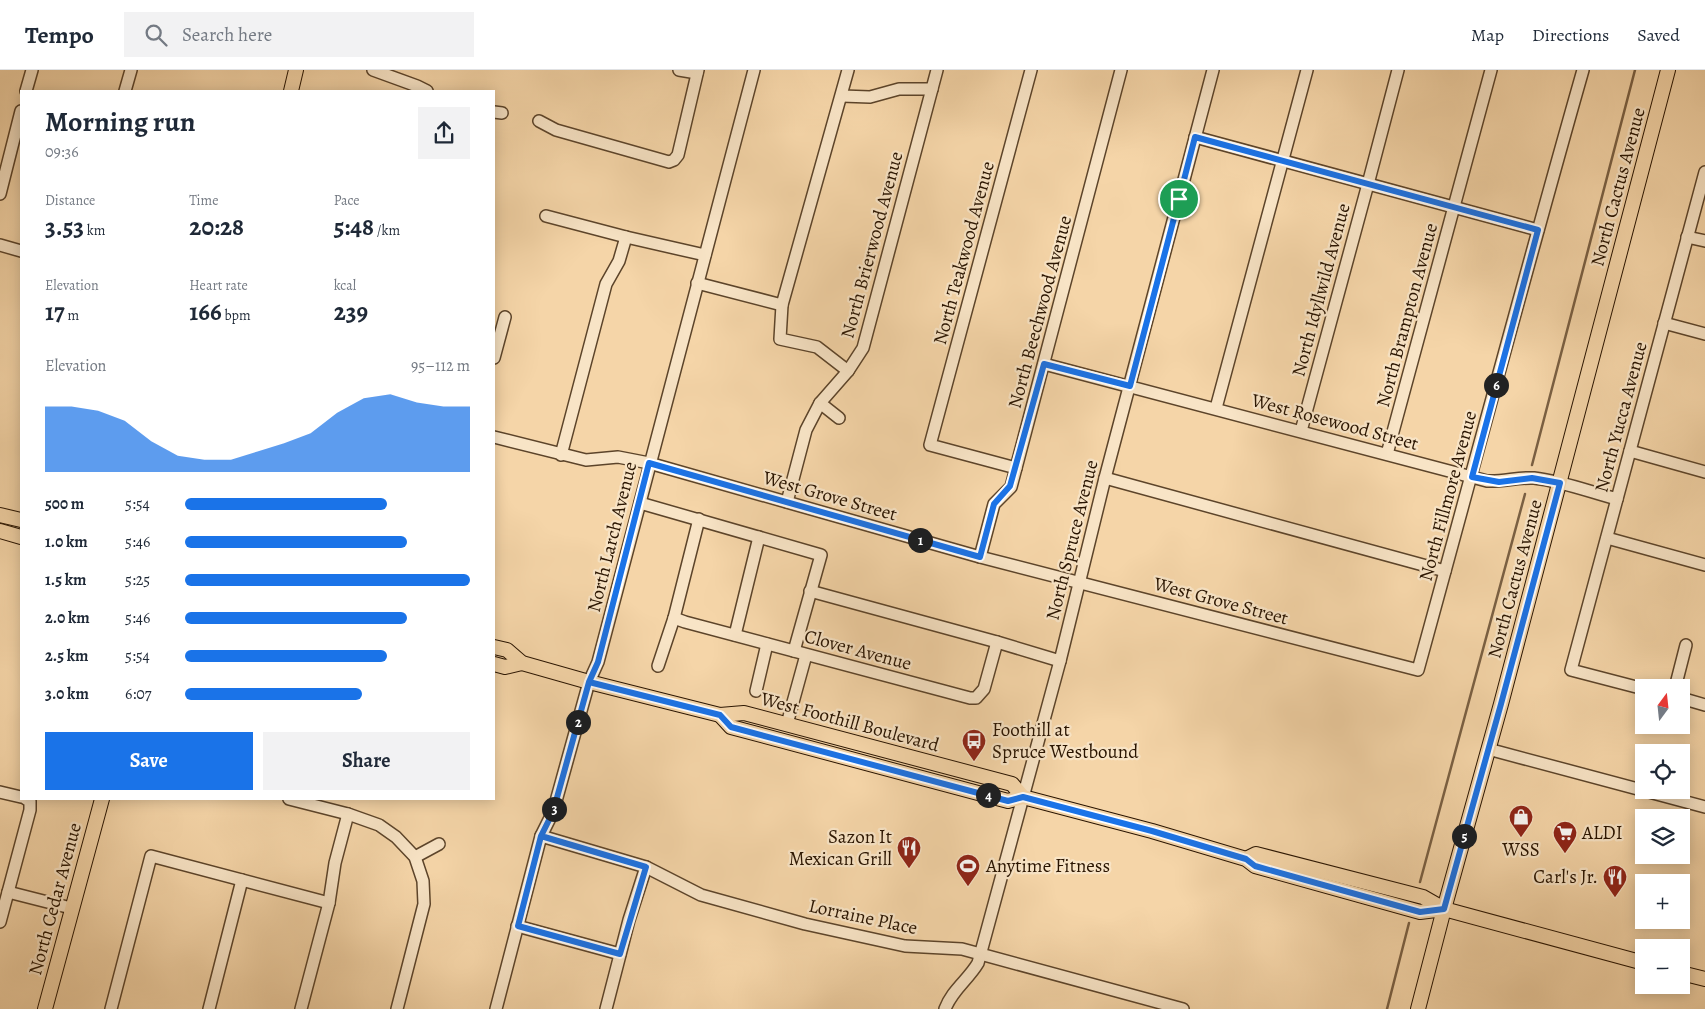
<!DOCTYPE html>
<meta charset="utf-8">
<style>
:root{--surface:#fff;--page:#f2f2f3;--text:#1f2937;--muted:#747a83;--line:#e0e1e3;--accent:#1a73e8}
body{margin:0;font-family:Alegreya,serif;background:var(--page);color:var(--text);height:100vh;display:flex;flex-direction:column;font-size:19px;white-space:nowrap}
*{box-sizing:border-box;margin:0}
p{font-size:16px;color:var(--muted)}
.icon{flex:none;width:28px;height:28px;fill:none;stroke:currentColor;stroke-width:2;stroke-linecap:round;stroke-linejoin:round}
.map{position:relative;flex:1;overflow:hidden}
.drawer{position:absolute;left:20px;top:20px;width:475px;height:710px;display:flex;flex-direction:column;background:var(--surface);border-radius:0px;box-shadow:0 2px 12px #0003}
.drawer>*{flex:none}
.needle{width:32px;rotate:15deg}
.controls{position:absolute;left:1635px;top:609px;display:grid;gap:10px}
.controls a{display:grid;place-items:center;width:55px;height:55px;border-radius:0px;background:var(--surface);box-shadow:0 2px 12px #0003;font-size:25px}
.pin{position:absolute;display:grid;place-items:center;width:42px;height:42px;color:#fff;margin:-21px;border:2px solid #fff;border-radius:50%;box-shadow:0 1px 5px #0007}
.km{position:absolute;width:25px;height:25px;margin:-12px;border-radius:50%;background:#222;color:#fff;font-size:14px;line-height:25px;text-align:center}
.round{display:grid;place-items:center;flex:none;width:52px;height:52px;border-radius:0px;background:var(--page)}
.head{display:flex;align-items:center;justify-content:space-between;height:85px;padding:0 25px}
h1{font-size:28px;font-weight:700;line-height:38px}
.stats{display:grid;grid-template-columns:repeat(3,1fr);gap:8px;height:85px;padding:5px 25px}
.stats div{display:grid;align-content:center}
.stats b{font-size:25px;font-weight:700}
.stats small{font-size:14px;font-weight:400}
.stats p{font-size:14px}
.chart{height:140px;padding:10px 25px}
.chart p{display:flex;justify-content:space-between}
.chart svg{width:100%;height:90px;margin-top:5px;fill:var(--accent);opacity:.7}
.primary-button{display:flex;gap:10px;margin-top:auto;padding:10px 25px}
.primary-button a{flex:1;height:58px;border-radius:0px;background:var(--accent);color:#fff;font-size:20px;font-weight:700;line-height:58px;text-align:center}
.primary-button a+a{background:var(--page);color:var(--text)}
ul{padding:0 25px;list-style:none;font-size:16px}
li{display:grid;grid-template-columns:80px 60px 1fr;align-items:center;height:38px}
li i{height:12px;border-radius:6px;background:var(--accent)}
header{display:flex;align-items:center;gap:30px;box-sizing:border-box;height:70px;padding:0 25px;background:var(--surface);border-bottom:1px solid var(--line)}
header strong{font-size:24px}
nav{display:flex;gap:28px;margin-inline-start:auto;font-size:18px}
.search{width:350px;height:45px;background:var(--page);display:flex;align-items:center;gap:12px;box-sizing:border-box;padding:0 18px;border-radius:0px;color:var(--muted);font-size:19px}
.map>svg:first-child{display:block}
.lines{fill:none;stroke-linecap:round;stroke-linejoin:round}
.stream{stroke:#7a6043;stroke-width:2.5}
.minor-casing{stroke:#5c442a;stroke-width:14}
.major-casing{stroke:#291400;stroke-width:16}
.minor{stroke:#f8e4c6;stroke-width:11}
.major{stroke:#f5d5a8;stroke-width:14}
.route-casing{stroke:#fff;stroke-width:10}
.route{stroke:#1a73e8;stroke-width:6}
.labels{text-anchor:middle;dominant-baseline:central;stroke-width:4.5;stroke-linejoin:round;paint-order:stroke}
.street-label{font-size:19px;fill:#291400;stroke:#f8e4c6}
.poi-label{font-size:19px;fill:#291400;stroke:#f8e4c6;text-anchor:start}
</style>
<header>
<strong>Tempo</strong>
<div class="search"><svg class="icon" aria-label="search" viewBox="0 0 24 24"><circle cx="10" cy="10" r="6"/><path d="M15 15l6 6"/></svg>Search here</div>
<nav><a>Map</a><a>Directions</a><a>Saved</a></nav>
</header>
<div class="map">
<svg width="1705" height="939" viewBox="0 0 1705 939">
<rect width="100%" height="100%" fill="#f5d5a8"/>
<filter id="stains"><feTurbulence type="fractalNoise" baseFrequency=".004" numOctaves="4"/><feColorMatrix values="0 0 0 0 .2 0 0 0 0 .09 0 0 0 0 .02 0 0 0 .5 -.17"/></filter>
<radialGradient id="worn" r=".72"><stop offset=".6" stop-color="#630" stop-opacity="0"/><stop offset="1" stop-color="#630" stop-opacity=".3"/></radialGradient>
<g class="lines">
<g class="stream">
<path d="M1532,395L1635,0"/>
<path d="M1420,812L1525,424"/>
<path d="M1387,939L1409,853"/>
</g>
<defs>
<g id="minor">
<path d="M373,0L417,16L427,21"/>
<path d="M679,0L697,3"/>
<path d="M848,0L782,235L780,269L817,277L848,301"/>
<path d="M26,21L32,0"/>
<path d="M125,21L131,0"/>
<path d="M842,26L870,27L899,19H932"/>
<path d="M494,42L502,43"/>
<path d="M539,51L556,60L669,92L674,90L678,85L698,0"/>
<path d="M1195,67L1538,160"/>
<path d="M0,124L21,41"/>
<path d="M546,146L626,167L705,185"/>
<path d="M1687,167L1705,171"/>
<path d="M0,175L21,181"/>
<path d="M697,213L782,235"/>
<path d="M1664,253L1705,264"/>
<path d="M494,288L505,247"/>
<path d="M1044,294L1487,411C1503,412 1518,407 1534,408C1562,411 1590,422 1617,429"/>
<path d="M820,333L839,348"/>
<path d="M1216,338L1307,0"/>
<path d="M1301,361L1368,114L1398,0"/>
<path d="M494,367L586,390L618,387L649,393L980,487L1418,600C1473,400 1526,200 1583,0"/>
<path d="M1630,381L1705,402"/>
<path d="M1387,384L1491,0"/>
<path d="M561,385L606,214L619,191L626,167"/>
<path d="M1016,398L930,375L1031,0"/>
<path d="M1105,408L1445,501"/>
<path d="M787,432L806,360L820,333L848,301L863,278L937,0"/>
<path d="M640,433L821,485L794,581"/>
<path d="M1607,468L1705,495"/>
<path d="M980,487L994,434L1011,417L1016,398L1121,0"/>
<path d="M810,521L997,572L1060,591"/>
<path d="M674,548L685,552L970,628H976L984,619L997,572"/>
<path d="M735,565L759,467"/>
<path d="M658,596L674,548L699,449"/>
<path d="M1675,618L1686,575"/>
<path d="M1644,619L1571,600L1705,102"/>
<path d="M756,621L767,574"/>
<path d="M1681,628L1705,635"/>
<path d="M787,654L806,585"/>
<path d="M1488,679L1705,737"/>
<path d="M0,722L21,727"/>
<path d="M289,729L348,744L379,755L396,767L415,787L423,811L424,834L397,939"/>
<path d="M541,766L646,797L701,825L805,854L905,876L962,879L1183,939"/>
<path d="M415,787L439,774"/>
<path d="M8,822L71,838"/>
<path d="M0,852L30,740V731L26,729"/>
<path d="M517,856L620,884"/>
<path d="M111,939L151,786L329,833"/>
<path d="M209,939L242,810"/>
<path d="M301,939L329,833L335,793L348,744"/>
<path d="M496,939L541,766L553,742L589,612L598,592L754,0"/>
<path d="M606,939L629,850L646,797"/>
<path d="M945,939C952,920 968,910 978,893L1060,591L1105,408L1213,0"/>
</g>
<g id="major">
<path d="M291,21L296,0"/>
<path d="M0,445L21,450"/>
<path d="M0,461L21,467"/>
<path d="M494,577L507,580L522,593L589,612L720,645L744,643L1012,714L1023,727"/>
<path d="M494,594L505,597L522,593"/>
<path d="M720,645L731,657L1008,731L1023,727L1152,761L1246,789L1255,796L1420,842L1444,839"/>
<path d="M1246,789L1256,784L1423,827L1444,839L1644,893"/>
<path d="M1681,903L1705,909"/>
<path d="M45,939L102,729"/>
<path d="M1418,939L1444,839L1501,634L1668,0"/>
</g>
</defs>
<use href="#minor" class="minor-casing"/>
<use href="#major" class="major-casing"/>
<use href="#minor" class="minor"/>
<use href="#major" class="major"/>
</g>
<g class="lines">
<defs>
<path id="route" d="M1179,129L1130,316L1044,294L1010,416L994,434L980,487L649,393L598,592L589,612L553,742L541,766L518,856L620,884L646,797L541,766L553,742L589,612L720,645L731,657L1008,731L1023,727L1152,761L1246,789L1255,796L1420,842L1444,839L1501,634L1560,413L1532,408L1499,412L1472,407L1538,160L1195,67L1179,129"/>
</defs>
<use href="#route" class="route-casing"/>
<use href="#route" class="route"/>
</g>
<defs>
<symbol id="bus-pin" viewBox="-11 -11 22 30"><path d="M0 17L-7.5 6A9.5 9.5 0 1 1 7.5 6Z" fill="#8f2418" stroke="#f8e4c6"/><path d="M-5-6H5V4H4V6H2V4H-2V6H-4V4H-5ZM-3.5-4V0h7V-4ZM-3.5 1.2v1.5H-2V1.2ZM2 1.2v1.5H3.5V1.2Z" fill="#fff"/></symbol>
<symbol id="shop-pin" viewBox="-11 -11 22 30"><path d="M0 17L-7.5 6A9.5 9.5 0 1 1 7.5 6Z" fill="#8f2418" stroke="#f8e4c6"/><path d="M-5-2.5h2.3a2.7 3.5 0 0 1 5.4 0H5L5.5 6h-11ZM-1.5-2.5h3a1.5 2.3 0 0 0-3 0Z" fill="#fff"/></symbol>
<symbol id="supermarket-pin" viewBox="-11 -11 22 30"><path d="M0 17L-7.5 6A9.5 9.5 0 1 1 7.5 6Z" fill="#8f2418" stroke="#f8e4c6"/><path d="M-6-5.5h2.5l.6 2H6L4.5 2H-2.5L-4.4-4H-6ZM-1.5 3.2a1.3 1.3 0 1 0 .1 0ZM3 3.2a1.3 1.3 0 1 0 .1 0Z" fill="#fff"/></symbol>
<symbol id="restaurant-pin" viewBox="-11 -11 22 30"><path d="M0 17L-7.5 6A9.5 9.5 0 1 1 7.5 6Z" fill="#8f2418" stroke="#f8e4c6"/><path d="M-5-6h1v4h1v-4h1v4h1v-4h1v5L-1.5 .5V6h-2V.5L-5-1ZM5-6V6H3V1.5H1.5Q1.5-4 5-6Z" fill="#fff"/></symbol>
<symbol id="stadium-pin" viewBox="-11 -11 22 30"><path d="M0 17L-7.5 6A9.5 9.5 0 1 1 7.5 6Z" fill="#8f2418" stroke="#f8e4c6"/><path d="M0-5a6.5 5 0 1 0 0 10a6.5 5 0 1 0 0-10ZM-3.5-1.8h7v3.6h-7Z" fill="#fff"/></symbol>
</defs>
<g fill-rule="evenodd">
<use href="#bus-pin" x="960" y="657" width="28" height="38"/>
<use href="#shop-pin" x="1507" y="733" width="28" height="38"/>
<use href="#supermarket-pin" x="1551" y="749" width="28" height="38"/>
<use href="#restaurant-pin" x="895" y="764" width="28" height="38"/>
<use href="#stadium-pin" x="954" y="782" width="28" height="38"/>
<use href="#restaurant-pin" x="1601" y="793" width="28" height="38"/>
</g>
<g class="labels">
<g class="street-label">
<text transform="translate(1618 117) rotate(-75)">North Cactus Avenue</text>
<text transform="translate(872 175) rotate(-75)">North Brierwood Avenue</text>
<text transform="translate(964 183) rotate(-75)">North Teakwood Avenue</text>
<text transform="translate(1321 220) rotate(-75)">North Idyllwild Avenue</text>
<text transform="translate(1040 242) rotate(-75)">North Beechwood Avenue</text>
<text transform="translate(1407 245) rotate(-75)">North Brampton Avenue</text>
<text transform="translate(1621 347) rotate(-75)">North Yucca Avenue</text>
<text transform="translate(1335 352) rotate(15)">West Rosewood Street</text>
<text transform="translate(830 426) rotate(16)">West Grove Street</text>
<text transform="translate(1448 426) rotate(-75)">North Fillmore Avenue</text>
<text transform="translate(612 467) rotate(-76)">North Larch Avenue</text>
<text transform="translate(1072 470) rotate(-76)">North Spruce Avenue</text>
<text transform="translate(1515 509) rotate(-75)">North Cactus Avenue</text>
<text transform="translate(1221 531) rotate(15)">West Grove Street</text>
<text transform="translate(858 580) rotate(15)">Clover Avenue</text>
<text transform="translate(850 652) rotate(15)">West Foothill Boulevard</text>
<text transform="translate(55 829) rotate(-75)">North Cedar Avenue</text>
<text transform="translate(863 847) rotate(12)">Lorraine Place</text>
</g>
<g class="poi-label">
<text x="992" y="660">Foothill at<tspan x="992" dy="22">Spruce Westbound</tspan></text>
<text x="1582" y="763">ALDI</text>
<text x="892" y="767" text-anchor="end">Sazon It<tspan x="892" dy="22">Mexican Grill</tspan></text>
<text x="1521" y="780" text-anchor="middle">WSS</text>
<text x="986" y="796">Anytime Fitness</text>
<text x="1598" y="807" text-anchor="end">Carl's Jr.</text>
</g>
</g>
<rect width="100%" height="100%" filter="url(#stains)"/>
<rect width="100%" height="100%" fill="url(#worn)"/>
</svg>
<div class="controls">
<a><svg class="needle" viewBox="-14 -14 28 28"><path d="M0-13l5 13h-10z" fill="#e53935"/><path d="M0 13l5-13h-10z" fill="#747a83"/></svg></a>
<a><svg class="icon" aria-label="locate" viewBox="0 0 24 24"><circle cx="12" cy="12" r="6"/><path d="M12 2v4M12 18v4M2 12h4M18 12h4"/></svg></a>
<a><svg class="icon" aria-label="layers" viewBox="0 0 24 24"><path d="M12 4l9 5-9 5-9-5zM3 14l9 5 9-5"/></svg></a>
<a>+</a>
<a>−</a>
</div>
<div class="pin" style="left:1179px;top:129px;background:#1e9e55"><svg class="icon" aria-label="arrive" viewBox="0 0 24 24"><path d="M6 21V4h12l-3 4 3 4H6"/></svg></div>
<b class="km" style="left:920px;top:470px">1</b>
<b class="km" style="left:578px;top:652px">2</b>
<b class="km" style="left:554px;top:739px">3</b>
<b class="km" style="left:988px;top:725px">4</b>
<b class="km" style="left:1464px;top:766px">5</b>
<b class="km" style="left:1496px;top:315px">6</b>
<section class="drawer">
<div class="head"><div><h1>Morning run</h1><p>09:36</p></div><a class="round"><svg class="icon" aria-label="share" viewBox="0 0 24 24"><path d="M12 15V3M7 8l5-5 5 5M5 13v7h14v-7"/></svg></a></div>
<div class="stats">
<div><p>Distance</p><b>3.53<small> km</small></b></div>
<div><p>Time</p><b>20:28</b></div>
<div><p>Pace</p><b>5:48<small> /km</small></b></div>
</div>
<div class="stats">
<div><p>Elevation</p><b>17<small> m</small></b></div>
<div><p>Heart rate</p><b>166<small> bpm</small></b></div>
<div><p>kcal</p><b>239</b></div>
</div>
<div class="chart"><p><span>Elevation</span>95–112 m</p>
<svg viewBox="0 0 160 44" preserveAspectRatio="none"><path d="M0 44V12L10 12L20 14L30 19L40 29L50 36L60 38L70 38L80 34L90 30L100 25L110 15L120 8L130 6L140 10L150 12L160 12V44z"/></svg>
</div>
<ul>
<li><b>500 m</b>5:54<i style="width:71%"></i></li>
<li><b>1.0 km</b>5:46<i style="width:78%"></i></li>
<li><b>1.5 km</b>5:25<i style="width:100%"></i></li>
<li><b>2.0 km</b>5:46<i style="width:78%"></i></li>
<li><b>2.5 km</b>5:54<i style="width:71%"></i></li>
<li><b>3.0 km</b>6:07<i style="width:62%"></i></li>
</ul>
<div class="primary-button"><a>Save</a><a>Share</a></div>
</section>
</div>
